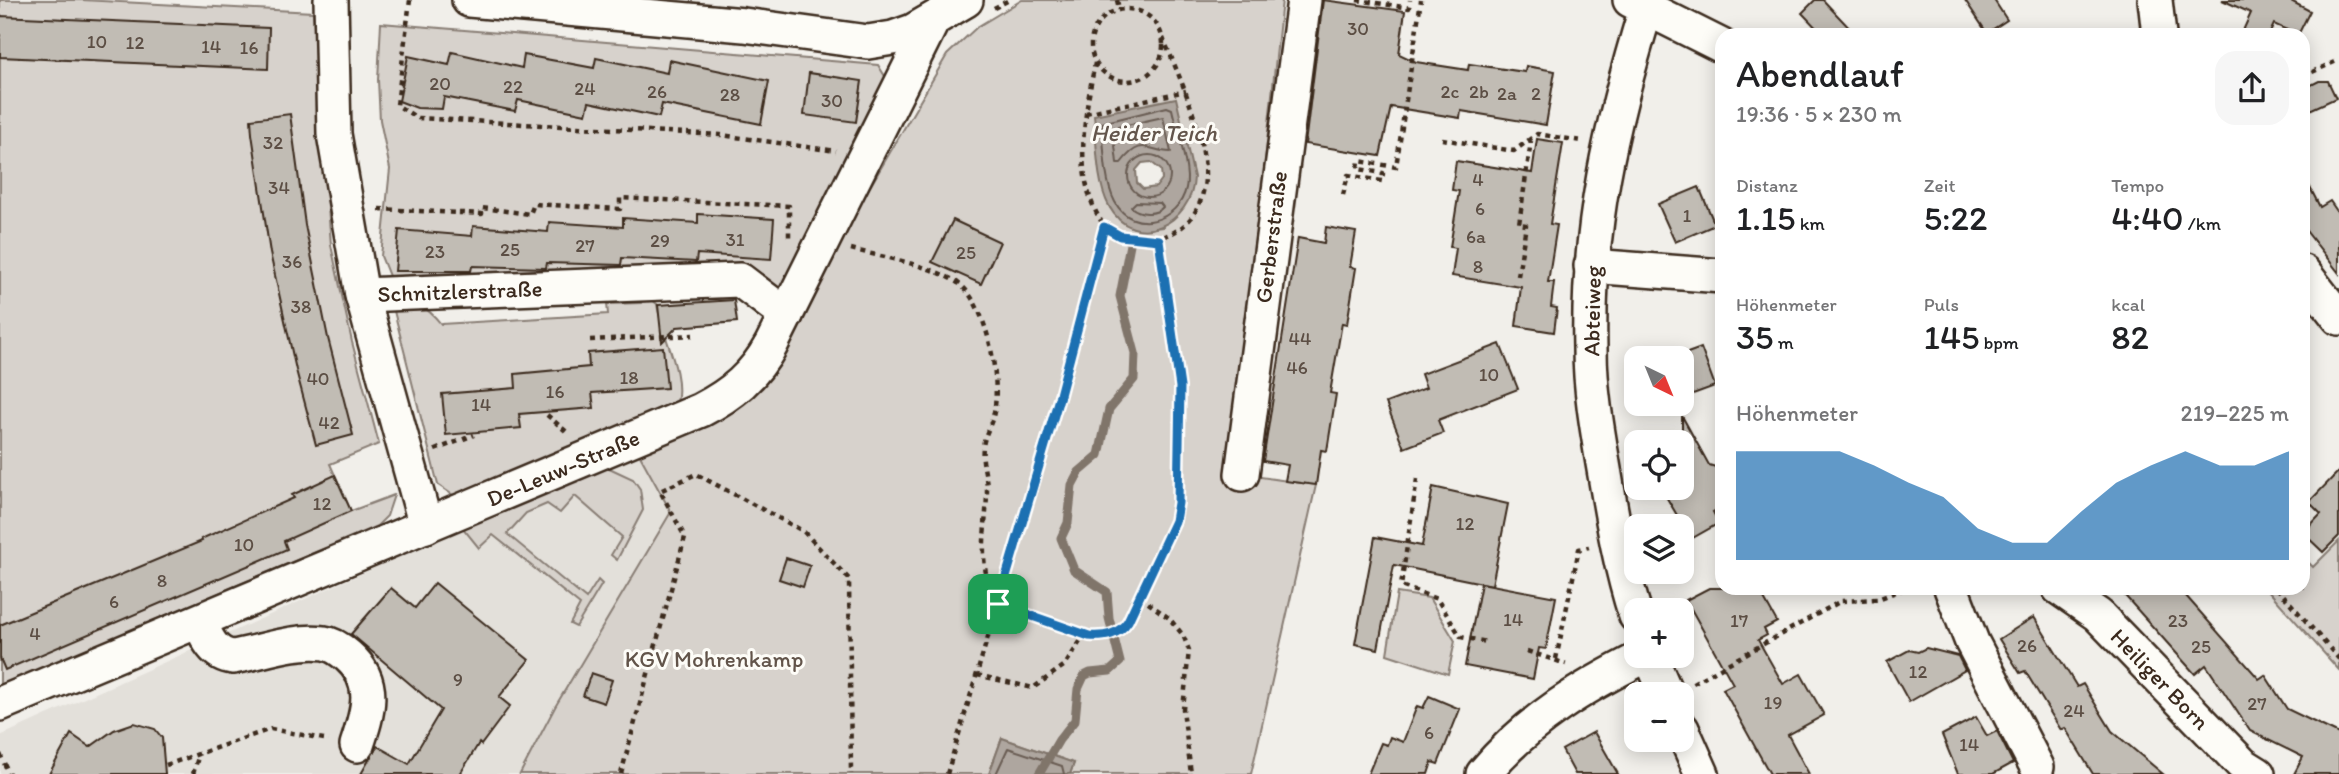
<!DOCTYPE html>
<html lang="de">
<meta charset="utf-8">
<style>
:root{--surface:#fff;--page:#f6f6f6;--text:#202124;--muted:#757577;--accent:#1f6fb2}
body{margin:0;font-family:Itim,sans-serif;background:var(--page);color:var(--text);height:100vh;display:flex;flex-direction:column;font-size:26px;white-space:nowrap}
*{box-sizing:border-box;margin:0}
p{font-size:23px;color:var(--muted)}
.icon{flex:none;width:38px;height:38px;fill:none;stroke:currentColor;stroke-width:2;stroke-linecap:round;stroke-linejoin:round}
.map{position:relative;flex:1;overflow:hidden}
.panel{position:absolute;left:1715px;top:28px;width:595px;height:567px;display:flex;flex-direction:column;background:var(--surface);border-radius:21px;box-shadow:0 4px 18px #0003}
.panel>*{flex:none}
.needle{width:46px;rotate:137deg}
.fabs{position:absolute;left:1624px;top:346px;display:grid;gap:14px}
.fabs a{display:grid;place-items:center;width:70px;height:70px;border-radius:14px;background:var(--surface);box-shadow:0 4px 18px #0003;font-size:35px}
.pin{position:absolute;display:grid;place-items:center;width:60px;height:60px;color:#fff;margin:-30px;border-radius:14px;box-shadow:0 4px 10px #0006}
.round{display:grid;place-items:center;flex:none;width:74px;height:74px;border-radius:21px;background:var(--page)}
.overview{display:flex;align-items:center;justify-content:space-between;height:119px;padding:0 21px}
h1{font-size:38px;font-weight:600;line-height:52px}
.stats{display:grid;grid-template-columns:repeat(3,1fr);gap:10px;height:119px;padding:7px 21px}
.stats div{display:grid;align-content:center}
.stats b{font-size:35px;font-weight:600}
.stats small{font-size:19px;font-weight:400}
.stats p{font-size:19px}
.chart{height:196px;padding:14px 21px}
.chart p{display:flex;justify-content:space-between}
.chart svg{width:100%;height:126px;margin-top:7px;fill:var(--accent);opacity:.7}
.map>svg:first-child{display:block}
.built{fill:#e3e0da}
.green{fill:#d7d2cc;stroke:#897e75;stroke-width:2;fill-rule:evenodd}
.water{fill:#aea69f;stroke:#80746b;stroke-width:2;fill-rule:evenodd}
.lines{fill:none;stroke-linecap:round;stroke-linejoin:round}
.shore{stroke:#695c52;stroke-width:2}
.stream{stroke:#80746b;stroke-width:9}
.building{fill:#c1bcb4;stroke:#3b2a1e;stroke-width:2}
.minor-casing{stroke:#3b2a1e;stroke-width:38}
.path{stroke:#3b2a1e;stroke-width:4.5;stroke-dasharray:5 5;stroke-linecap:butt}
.minor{stroke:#fdfcf7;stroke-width:33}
.route-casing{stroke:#fff;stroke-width:14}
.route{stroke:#1f6fb2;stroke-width:9}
.labels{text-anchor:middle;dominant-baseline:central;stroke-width:6;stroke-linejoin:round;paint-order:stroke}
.number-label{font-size:19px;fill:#5c4e44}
.street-label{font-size:23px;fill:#3b2a1e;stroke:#fdfcf7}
.park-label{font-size:23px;fill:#62544a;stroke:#fdfcf7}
.water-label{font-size:24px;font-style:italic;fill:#63554b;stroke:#fdfcf7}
</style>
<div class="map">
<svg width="2339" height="774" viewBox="0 0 2339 774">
<rect width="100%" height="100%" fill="#f1efea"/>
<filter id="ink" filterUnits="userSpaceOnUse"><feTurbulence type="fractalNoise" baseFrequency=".0143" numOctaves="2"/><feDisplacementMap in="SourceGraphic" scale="14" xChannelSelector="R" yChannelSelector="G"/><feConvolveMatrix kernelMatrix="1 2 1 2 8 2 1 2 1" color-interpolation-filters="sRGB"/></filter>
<g filter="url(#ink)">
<path class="built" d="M638,452L671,512L555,707L520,774H0V736L519,503Z"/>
<g class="green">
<path d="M0,0H82L313,12L331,245L352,342L379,444L330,464L351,511L394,495L387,516L377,526L0,686Z"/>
<path d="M1022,0H1282L1232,473L1316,485L1251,774H1070L1074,763L1002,738L989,774H520L555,707L671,512L638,452L788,343L861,202L947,55L977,27ZM1176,98L1163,227C1141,230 1124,226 1110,208Z"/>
<path d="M381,23L878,65L888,81L791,299L752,267L719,265L391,281L381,256L390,169L380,120L378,80Z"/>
<path d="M646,295L657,304C662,338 684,370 677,403L456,497L438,485L394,311C418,303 425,304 441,324L608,314L607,304L641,303Z"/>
<path d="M605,466L633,479L640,489L643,510L617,560L611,555L622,537L575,496L560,513L547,504L526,513L507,534L586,599L598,580L602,584L576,627L570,624L580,605L493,535L479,548L462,527Z"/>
<path d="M2339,541V670L2266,588H2303V557L2313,567Z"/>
<path d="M1397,593L1429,598L1455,641L1448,674L1387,654Z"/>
</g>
<g class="water">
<path d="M1176,98L1194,177C1193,223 1134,253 1109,206C1096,182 1097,143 1094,115ZM1151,162L1161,170L1162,179L1156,187L1143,189L1137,183L1136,170L1142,163Z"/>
<path d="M1002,738L1074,763L1070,774H989Z"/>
</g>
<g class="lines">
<g class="shore">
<path d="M1167,107L1172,109C1176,129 1191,169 1186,188C1179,221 1133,236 1115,202C1104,181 1104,146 1102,123Z"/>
<path d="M1163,117L1171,152C1147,151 1142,136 1121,163H1117L1113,128Z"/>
<circle cx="1149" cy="176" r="21"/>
<path d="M1136,202L1160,203L1163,207C1155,216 1139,214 1131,207Z"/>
<path d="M996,774L1008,748L1062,766L1064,774"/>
</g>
<path class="stream" d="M1039,774L1059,740L1075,720L1078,689L1084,676L1090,673L1110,671L1120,662L1109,618L1107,592L1074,570L1061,538L1068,523L1072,485L1079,472L1099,455L1109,409L1134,379L1135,353L1120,296L1131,239"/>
</g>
<g class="building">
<path d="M1323,0L1405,11L1399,54L1416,62L1468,70L1469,64L1525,72L1526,66L1555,71L1546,125L1461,111L1460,118L1391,107L1380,156L1305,144Z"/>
<path d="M1815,0H1823L1856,35H1823L1802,13Z"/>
<path d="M1965,0H1994L2007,20L1987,33Z"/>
<path d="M2222,0H2289L2310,11L2298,35L2274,24L2269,35H2241L2251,13Z"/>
<path d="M0,16L269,28L268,69L0,57Z"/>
<path d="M452,52L522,68L524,55L594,68L596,58L667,73L669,60L769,81L761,124L662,104L659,117L589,102L586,114L518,100L515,111L444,97L442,109L417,108L399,101L408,56L449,65Z"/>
<path d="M809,73L862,81L856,122L804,115Z"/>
<path d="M2319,81H2328L2336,98L2303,113V89Z"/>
<path d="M290,114L305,225L328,338L353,435L316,445L296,370L270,253L252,134L251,119Z"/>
<path d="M1537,139L1563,143L1550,224L1557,225L1548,282H1554L1551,307L1557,308L1554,332L1516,326L1521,287L1452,276L1456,248L1450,247L1459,191L1452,190L1456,161L1532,173Z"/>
<path d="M2303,174L2320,207L2330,201L2339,214V273L2303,227Z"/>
<path d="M1699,187L1715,225L1675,242L1658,204Z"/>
<path d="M698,214L774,219L771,259L697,254L696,262L622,258L621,265L547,263L546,268L472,266L471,271H395L399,230L472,236L473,226L548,232L549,222L623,227V218L698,223Z"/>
<path d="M953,220L1000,242L981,284L932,262Z"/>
<path d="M1326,227L1356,232L1350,267L1356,268L1347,324L1342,323L1330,393L1336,394L1327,451L1321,450L1316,485L1285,481L1288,465L1263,461L1298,238L1324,243Z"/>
<path d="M734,300L737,322L677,327L662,342L658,305Z"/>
<path d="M1500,344L1518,389L1438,420L1443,433L1404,448L1386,403L1426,388L1421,374Z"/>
<path d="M663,347L667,388L592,393L594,408L519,414L521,428L446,435L442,394L516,388L515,374L589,367L588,353Z"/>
<path d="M1701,348L1715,386L1682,398V355Z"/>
<path d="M1682,416L1709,465L1722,469V507L1713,512L1719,523L1691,539L1661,488H1682Z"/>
<path d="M2339,471V536L2323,552L2303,533L2321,514L2309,502Z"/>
<path d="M335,475L351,511L284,541L287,549L5,670L0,658V625L202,541L201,539L294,498L292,495Z"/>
<path d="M1433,487L1508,504L1492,585L1394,565L1378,649L1355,644L1375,537L1422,546Z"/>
<path d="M786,558L810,566L803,587L779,579Z"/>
<path d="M435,583L529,660L499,697L510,706L481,745L479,743L460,774H361L377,746L409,764L441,710L351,634L391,588L415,608Z"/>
<path d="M1481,583L1556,597L1546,649L1539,648L1533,679L1465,666Z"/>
<path d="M1709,588H1758L1777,622L1764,629L1767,635L1758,640L1783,684L1801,674L1824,715L1788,735L1809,774H1770L1723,689L1733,684L1686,600Z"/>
<path d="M2118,588H2179L2259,679L2265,675L2287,709L2339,734V774H2294L2303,757L2250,731L2206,665L2195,674Z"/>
<path d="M2034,617L2077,687L2083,684L2112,731L2163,774H2093L2065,728L2061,730L2025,671L2020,673L1999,639Z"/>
<path d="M1926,648L1958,656L1965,670L1909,702L1887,662L1909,650L1918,652Z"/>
<path d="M591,673L612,680L604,703L583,696Z"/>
<path d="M1429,696L1460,709L1438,764L1432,762L1428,774H1368L1381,743L1387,745L1390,737L1403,742L1417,706L1423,708Z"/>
<path d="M1976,717L1987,736L1997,731L2013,763L1993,774H1958L1942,735Z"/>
<path d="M134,723L155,729L162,738L165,774H49L71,734L90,747L114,730Z"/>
<path d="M1594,732L1618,774H1575L1562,750Z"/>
</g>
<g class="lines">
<defs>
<g id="minor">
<path d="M331,0L334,134L362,295L426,526"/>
<path d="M469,0L744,25L868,42L893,38L913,31L966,0"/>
<path d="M1630,0L1722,46"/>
<path d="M2155,0L2159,35"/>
<path d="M1591,266L1722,276"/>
<path d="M2303,272L2339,318"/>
<path d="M362,295L740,280L786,315"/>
<path d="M1242,474L1304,0"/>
<path d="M1951,588L1972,642L2037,767"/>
<path d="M2059,588L2098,615L2242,764L2258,774"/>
<path d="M1636,616C1621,570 1613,523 1605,475C1598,434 1590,391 1590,349C1587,227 1611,124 1646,9"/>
<path d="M200,622C207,639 214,655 233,657C261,652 296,639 324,643C333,644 341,650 348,656C378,682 368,712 357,745"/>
<path d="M1650,656L1667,695"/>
<path d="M0,704L701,410C732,394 754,376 771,345L933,20"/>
<path d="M1682,729L1702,774"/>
<path d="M1483,774C1528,720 1583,687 1645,656"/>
</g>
</defs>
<use href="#minor" class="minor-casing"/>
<g class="path">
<path d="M410,0L397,105L417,118L721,135L836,151"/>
<path d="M1117,0L1119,9"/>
<path d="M1357,0L1409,8L1410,0"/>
<path d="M994,8L1009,0"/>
<circle cx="1127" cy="45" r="36"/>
<path d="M1095,63C1085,115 1071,176 1103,224C1109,233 1121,236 1131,238C1168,244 1198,225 1204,187C1211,146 1179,75 1163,38"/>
<path d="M2303,76L2339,60"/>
<path d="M1086,113L1186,91"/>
<path d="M1442,139L1514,151L1537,134L1581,141"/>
<path d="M1343,195L1348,175L1382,181L1383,173L1358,169L1359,161L1396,167L1421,0"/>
<path d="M379,209L482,214V208L530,214L534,204L620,209V198L789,206V238"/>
<path d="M851,249C885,258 929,264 958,283C987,303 1001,379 994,412C992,424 984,435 983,447C981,463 987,475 987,489C987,529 975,567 998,604L1089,636C1105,637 1119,635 1128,621L1175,521L1178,503L1179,387L1159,240"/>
<path d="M1518,276L1526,225L1519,224L1531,141"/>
<path d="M590,340L693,335"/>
<path d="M547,415L568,433"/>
<path d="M435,450L474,435"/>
<path d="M1417,479L1401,586L1437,599L1461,637L1487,642"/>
<path d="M2277,588L2339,659"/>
<path d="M1140,597L1169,618L1183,635L1189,650L1183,709L1191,774"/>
<path d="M1527,651L1566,664"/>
<path d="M1556,659L1579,549L1589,547"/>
<path d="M977,675L1033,688L1065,665L1085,634"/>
<path d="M1693,683L1841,601L1878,599L1906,588"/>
<path d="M0,754L9,774"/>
<path d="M166,765L271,729L329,740"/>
<path d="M193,774L199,754"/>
<path d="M621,774L685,537L660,491L696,474L803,531L849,579L851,774"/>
<path d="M947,774L1060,395L1104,227"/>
</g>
<use href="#minor" class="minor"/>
</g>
</g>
<g class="lines" filter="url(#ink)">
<defs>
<path id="route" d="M1104,227L1120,236L1159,240L1180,387L1178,503L1175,521L1128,621C1119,635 1105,637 1089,636L998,604L1060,395Z"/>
</defs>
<use href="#route" class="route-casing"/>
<use href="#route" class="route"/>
</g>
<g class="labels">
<g class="number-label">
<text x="1358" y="28">30</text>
<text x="97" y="41">10</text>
<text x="135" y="42">12</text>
<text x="211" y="46">14</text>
<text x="249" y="47">16</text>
<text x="440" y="83">20</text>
<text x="513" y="86">22</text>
<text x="585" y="88">24</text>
<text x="657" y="91">26</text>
<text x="1450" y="91">2c</text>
<text x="1479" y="91">2b</text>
<text x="1507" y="93">2a</text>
<text x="1536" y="93">2</text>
<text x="730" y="94">28</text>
<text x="832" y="100">30</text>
<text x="273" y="142">32</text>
<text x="1478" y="179">4</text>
<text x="279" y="187">34</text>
<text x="1480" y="208">6</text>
<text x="1687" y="215">1</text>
<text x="1476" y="236">6a</text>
<text x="735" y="239">31</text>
<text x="660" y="240">29</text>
<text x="585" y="245">27</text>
<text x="510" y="249">25</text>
<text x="435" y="251">23</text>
<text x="966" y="252">25</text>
<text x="292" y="261">36</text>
<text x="1478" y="266">8</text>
<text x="301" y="306">38</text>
<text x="1300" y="338">44</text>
<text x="1297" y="367">46</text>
<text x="1489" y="374">10</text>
<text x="629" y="377">18</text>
<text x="318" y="378">40</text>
<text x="555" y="391">16</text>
<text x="481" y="404">14</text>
<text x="329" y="422">42</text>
<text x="322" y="503">12</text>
<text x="1465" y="523">12</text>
<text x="244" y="544">10</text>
<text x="162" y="580">8</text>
<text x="114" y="601">6</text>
<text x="1513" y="619">14</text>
<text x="1739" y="620">17</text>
<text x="2178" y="620">23</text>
<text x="35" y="633">4</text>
<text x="2027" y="645">26</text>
<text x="2201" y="646">25</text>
<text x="1918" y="671">12</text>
<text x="458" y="679">9</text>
<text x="1773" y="702">19</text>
<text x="2257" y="703">27</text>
<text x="2074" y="710">24</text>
<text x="1429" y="732">6</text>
<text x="1969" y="744">14</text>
</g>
<g class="street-label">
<text transform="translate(1271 237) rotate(-83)">Gerberstraße</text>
<text transform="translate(460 291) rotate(-2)">Schnitzlerstraße</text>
<text transform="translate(1592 311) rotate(-89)">Abteiweg</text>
<text transform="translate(563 468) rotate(-23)">De-Leuw-Straße</text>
<text transform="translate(2160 679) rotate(46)">Heiliger Born</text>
</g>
<g class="park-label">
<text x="714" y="659">KGV Mohrenkamp</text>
</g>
<g class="water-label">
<text x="1154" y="132">Heider Teich</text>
</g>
</g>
</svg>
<div class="fabs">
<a><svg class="needle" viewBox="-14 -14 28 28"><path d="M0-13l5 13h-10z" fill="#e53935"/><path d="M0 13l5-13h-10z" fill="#757577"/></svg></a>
<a><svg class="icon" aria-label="locate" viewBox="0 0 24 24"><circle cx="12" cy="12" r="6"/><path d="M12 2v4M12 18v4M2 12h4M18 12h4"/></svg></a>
<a><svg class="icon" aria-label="layers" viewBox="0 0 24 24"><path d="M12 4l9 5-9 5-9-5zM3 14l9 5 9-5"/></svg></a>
<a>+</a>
<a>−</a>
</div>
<div class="pin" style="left:998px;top:604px;background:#1e9e55"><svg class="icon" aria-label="arrive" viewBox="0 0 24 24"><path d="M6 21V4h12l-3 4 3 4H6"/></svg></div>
<section class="panel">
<div class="overview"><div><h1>Abendlauf</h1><p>19:36 · 5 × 230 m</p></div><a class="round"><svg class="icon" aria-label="share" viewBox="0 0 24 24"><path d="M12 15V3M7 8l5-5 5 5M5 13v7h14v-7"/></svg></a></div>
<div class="stats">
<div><p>Distanz</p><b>1.15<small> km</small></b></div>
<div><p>Zeit</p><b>5:22</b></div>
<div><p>Tempo</p><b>4:40<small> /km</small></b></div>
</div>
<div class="stats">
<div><p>Höhenmeter</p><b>35<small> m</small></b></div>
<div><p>Puls</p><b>145<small> bpm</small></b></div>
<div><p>kcal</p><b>82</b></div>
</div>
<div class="chart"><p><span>Höhenmeter</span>219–225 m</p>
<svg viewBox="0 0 160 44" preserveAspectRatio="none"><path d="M0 44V6L10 6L20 6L30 6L40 11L50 17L60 22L70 33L80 38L90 38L100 27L110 17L120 11L130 6L140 11L150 11L160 6V44z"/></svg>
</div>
</section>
</div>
